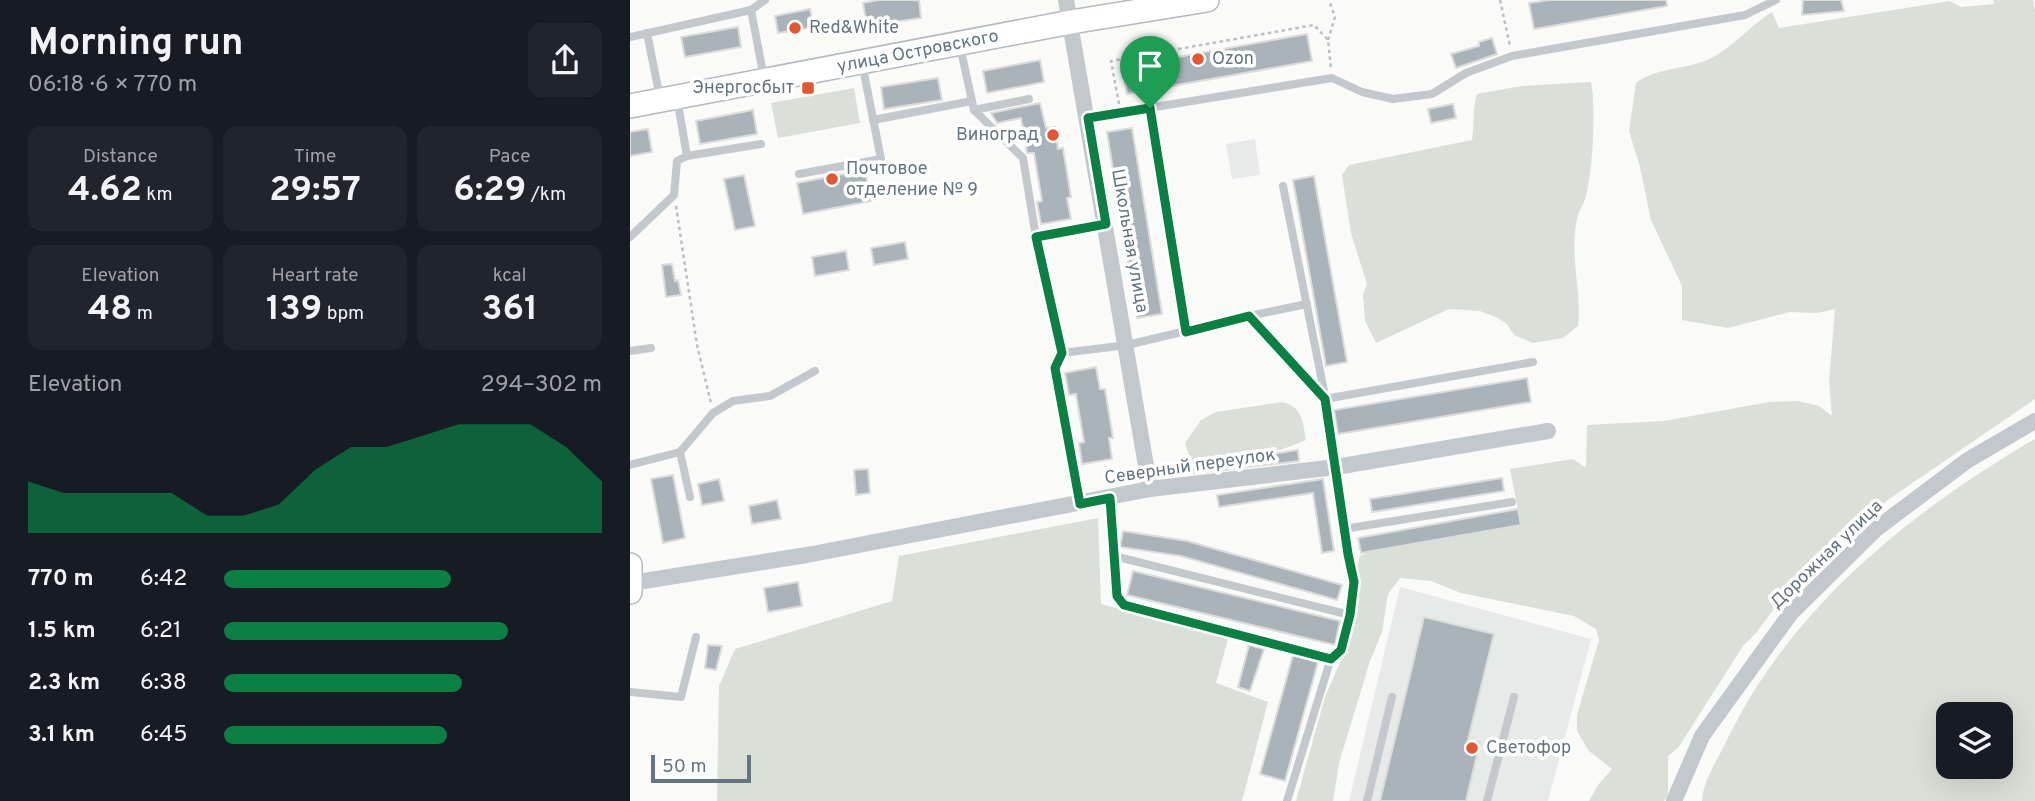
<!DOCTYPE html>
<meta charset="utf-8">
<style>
:root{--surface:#171b24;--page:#20242c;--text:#f1f3f6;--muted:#9ea1a6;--accent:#0b8043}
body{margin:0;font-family:Overpass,sans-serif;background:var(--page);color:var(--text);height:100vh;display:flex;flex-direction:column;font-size:26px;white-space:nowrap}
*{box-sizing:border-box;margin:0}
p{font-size:23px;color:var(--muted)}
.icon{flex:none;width:38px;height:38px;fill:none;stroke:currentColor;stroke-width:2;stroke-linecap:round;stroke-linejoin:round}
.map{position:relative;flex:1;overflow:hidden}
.panel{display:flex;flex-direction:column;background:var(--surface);width:630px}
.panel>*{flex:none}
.buttons{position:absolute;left:1306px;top:702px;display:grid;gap:14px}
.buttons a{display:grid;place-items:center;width:77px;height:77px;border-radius:14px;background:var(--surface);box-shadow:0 7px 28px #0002;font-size:35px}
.scale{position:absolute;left:21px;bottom:18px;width:100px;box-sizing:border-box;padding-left:7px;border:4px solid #657683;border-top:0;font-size:19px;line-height:24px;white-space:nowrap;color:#657683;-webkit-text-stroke:5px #fff;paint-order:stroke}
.pin{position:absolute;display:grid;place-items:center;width:60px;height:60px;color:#fff;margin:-72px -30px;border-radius:50% 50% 50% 0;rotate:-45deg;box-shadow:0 0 7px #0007}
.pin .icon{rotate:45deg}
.round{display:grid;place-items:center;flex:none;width:74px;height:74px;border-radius:14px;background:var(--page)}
.overview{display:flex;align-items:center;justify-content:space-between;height:119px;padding:0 28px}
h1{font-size:38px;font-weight:700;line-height:52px}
.metrics{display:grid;grid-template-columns:repeat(3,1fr);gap:10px;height:119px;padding:7px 28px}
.metrics div{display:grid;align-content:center;border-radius:14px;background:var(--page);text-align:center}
.metrics b{font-size:35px;font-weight:700}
.metrics small{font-size:19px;font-weight:400}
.metrics p{font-size:19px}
.chart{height:196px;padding:14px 28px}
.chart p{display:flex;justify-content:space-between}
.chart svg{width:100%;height:126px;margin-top:7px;fill:var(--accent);opacity:.7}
ul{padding:0 28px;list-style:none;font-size:23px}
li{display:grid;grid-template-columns:112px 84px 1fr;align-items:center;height:52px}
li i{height:18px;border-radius:9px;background:var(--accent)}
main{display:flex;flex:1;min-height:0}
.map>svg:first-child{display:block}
.built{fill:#e8e9e9}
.green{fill:#dadfd7;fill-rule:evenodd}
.building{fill:#aab3b9;stroke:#dcdcda;stroke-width:2}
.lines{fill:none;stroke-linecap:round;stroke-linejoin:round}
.secondary-casing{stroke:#b3babf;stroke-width:26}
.path{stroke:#bbbfc2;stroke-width:2.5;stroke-dasharray:3.5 3.5;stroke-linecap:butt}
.service{stroke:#c3c8cc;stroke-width:8}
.minor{stroke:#c3c8cc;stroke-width:16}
.secondary{stroke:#fff;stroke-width:23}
.route-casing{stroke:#fff;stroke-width:14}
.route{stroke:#0b8043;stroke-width:9}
.poi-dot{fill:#e4572e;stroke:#fff;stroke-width:2.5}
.labels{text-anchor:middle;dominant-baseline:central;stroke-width:7;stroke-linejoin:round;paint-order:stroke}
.poi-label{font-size:18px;fill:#657683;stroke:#fff;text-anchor:start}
.street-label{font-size:18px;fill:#657683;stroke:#fff}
</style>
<main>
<section class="panel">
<div class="overview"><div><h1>Morning run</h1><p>06:18 · 6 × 770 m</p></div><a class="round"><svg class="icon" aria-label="share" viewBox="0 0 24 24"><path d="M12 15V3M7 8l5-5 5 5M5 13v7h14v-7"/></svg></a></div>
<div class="metrics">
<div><p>Distance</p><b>4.62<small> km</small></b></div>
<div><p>Time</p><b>29:57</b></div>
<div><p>Pace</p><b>6:29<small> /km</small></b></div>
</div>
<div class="metrics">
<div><p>Elevation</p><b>48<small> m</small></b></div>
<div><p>Heart rate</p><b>139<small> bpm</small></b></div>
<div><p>kcal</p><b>361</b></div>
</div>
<div class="chart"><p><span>Elevation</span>294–302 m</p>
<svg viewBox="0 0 160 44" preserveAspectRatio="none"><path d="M0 44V26L10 30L20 30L30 30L40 30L50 38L60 38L70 34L80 22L90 14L100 14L110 10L120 6L130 6L140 6L150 14L160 26V44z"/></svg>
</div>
<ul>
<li><b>770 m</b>6:42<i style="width:60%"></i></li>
<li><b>1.5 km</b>6:21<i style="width:75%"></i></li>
<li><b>2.3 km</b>6:38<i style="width:63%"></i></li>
<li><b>3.1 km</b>6:45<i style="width:59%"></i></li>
</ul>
</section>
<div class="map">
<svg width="1405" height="801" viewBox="0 0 1405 801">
<rect width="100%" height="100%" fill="#fafaf8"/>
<g class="built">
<path d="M625,139L630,175L602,179L596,144Z"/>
<path d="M770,587L961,639L918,801H719Z"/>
</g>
<g class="green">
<path d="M1363,0H1403L1405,11V399L1259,499L1209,539L1164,582L1126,633L1113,646L1048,748L1038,756V795L1034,801H959L968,785L982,769L959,751L947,731V715L969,640L966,629L944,616L831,593L801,581L770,578L758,594L752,632L740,661L709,763L703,801H666L695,697L722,635L728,583L727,567L730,556L741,551L891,525L880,469L943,459L956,468L957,425L1034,421L1139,402L1168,401L1189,406L1202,416L1199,382L1205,309L1187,313L1160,312L1098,328L1052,320V286L1021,220L1010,167L999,131L1006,83C1027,67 1055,70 1079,59C1100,50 1121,25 1142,12L1149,28L1320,1L1331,7L1364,4Z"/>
<path d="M961,82C966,107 963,174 955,199C953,206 948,212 947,219C939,255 952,291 948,326L933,338L903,343L884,335L877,324L868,318L850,311L819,309L746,343L735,321L733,295L737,284L721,233L712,175L719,165L842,140C845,124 842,109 847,94L891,86Z"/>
<path d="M224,88L230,123L148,138L141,103Z"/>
<path d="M652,402C672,406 673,422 676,440C641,456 599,463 561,462L555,443L571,420L586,412Z"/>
<path d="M1405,439V801H1072C1073,780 1087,761 1096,742C1160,608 1280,512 1405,439ZM1318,714H1370V766H1318Z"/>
<path d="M468,518L471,604L598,639L586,683L638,702L612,801H87L89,686L105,649L262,601L269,556Z"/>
</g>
<g class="building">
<path d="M249,0H289L291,18L237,26L233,3Z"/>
<path d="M919,0H1036L1037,6L904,29L899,3Z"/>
<path d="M1173,0H1211L1214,11L1172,15Z"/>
<path d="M180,9L184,27L148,33L145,16Z"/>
<path d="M108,27L111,47L55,57L51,37Z"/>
<path d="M677,34L682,61L497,94L492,67Z"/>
<path d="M862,38L867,54L826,68L821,54L849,46V42Z"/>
<path d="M410,60L414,82L357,93L353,71Z"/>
<path d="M308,78L312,100L254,109L251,87Z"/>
<path d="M410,103L416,128L425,127L428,149L433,148L441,197L437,198L441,219L411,224L407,202L412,201L404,153H397L391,118L367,123L361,113Z"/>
<path d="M823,104L826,118L801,123L798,109Z"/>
<path d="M123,110L127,134L70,144L66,121Z"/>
<path d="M502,128L532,314L507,318L477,132Z"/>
<path d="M18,129L22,152L0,156V132Z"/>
<path d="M235,170L241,201L173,214L167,183Z"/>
<path d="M114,175L125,226L105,230L94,179Z"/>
<path d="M684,176L717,362L696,366L663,180Z"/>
<path d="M275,242L278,259L244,265L241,248Z"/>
<path d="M216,251L219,270L185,276L182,257Z"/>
<path d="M42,264L45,281L48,280L51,295L36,297L32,265Z"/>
<path d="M466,367L470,389H475L483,438H479L482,459L452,464L449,443L454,442L446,394L439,395L435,373Z"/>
<path d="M897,378L901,402L708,434L704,410Z"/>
<path d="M668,450L669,461L532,477L531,471Z"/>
<path d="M238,469L240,493L226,495L224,470Z"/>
<path d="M43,475L55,538L33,543L21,479Z"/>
<path d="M872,478L874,491L742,512L740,499Z"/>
<path d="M89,479L94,501L72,505L68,484Z"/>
<path d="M693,479L704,551L692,553L683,493L589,507L587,495Z"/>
<path d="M147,500L151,519L122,524L119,506Z"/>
<path d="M888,509L891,525L731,553L728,538Z"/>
<path d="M493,531L557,541L712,585L707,600L551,556L490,547Z"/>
<path d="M503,571L710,621L705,645L497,595Z"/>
<path d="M168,582L172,606L138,612L134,588Z"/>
<path d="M794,617L864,634L838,740L850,742L836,801H750Z"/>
<path d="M78,645L92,646L86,670L75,668Z"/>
<path d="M619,645L634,649L620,691L608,687Z"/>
<path d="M663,655L688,662L655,781L630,774Z"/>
</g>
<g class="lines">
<defs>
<g id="secondary">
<path d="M0,106L441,22L577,0"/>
<path d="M0,565V592"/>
</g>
</defs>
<use href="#secondary" class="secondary-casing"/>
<g class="path">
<path d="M870,0L880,46"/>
<path d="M698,40L705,17L699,0"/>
<path d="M489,104L481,61L684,25L698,40L701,68"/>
<path d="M46,206L67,345L81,403"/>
</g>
<g class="service">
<path d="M121,10L134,78"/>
<path d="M17,33L30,98"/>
<path d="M0,37L121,10L135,0"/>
<path d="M330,46L344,110L393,158L406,237L476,224"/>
<path d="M520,108L556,332"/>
<path d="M344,110L399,99"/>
<path d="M458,118L702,78L732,92L763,99L802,94L836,73L882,56L1115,15L1146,0"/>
<path d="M243,120L342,101"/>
<path d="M57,156L131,144"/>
<path d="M169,174L251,159L232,63"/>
<path d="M653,186L695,396"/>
<path d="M0,237L44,195L47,161L57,156L47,98"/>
<path d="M406,237L432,353L425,368L450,504"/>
<path d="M619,316L677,304"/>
<path d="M0,351L21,348"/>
<path d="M432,353L497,345L619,316L695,399"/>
<path d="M50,452L60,497"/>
<path d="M0,465L50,452L83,413L103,401L140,396L185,371"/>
<path d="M480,497L487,596L494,605L701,658"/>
<path d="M714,529L882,502"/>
<path d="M484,556L720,615"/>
<path d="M0,692L51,697L66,637"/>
<path d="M657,801L701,658L711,650L724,581L717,554L695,399L903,362"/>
<path d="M737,801L762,697"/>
<path d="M857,801L884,697"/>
</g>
<g class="minor">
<path d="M436,0L520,489"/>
<path d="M1,583L177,555L520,489L706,467L918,431"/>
<path d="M1044,801L1072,736L1161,613L1246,529L1338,460L1405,421"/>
</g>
<use href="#secondary" class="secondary"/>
</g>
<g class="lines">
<defs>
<path id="route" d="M520,108L556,332L619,316L695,399L718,554L724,582L720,615L711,650L701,659L494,605L487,596L480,498L450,504L425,368L432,353L406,237L476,224L458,118Z"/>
</defs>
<use href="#route" class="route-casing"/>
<use href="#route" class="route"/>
</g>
<g class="poi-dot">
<circle cx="165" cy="28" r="7"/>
<circle cx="568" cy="59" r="7"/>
<rect x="171" y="81" width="14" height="14" rx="3.5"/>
<circle cx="423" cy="135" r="7"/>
<circle cx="202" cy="179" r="7"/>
<circle cx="842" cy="748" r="7"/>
</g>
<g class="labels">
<g class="poi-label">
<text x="179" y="28">Red&amp;White</text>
<text x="582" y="59">Ozon</text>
<text x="164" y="88" text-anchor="end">Энергосбыт</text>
<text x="409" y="135" text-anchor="end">Виноград</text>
<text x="216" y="169">Почтовое<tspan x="216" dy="21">отделение № 9</tspan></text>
<text x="856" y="748">Светофор</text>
</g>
<g class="street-label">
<text transform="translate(288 52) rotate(-11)">улица Островского</text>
<text transform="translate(499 241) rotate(80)">Школьная улица</text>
<text transform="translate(560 467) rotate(-8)">Северный переулок</text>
<text transform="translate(1197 555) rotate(-44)">Дорожная улица</text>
</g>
</g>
</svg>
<div class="buttons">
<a><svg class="icon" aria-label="layers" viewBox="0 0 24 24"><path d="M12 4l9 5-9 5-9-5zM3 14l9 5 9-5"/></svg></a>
</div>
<div class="scale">50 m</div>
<div class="pin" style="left:520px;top:108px;background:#1e9e55"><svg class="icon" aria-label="arrive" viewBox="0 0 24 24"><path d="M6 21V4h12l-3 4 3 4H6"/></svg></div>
</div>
</main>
